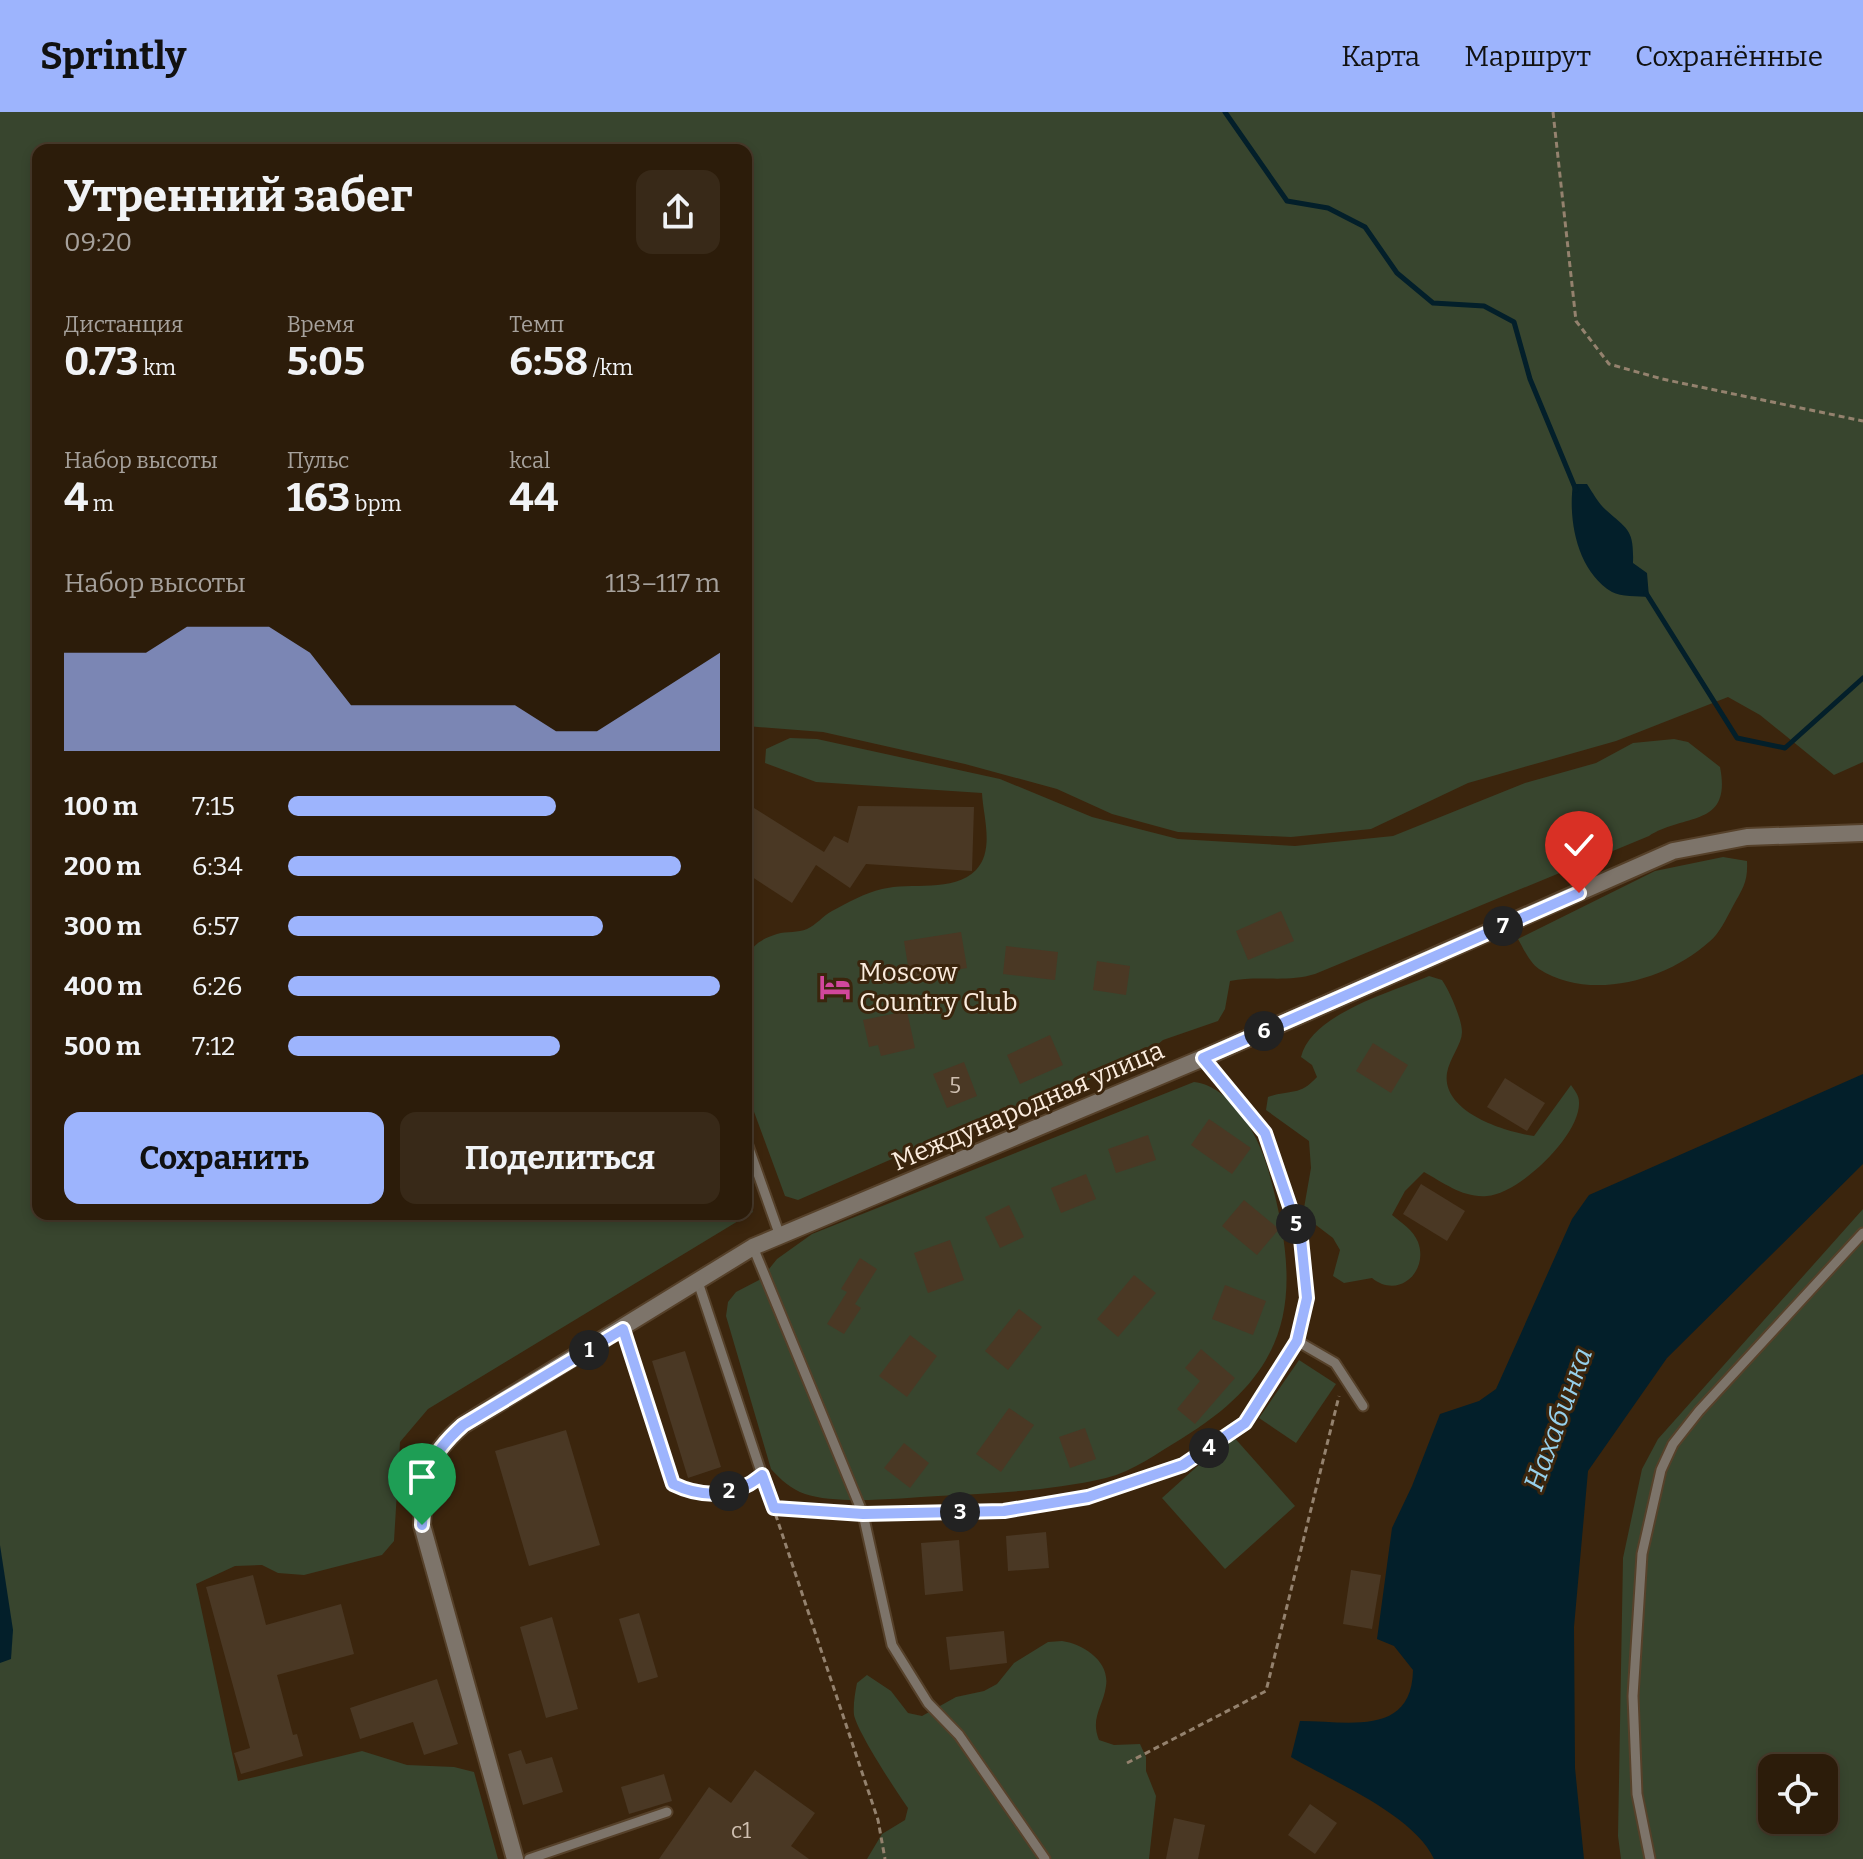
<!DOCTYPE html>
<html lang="ru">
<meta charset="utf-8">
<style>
:root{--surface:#2c1c0a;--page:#382918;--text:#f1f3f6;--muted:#a6a19c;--line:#483a2b;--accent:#9db4fd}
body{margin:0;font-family:Bitter,serif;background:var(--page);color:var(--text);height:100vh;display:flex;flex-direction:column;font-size:30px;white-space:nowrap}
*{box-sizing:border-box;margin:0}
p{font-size:26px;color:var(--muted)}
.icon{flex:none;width:44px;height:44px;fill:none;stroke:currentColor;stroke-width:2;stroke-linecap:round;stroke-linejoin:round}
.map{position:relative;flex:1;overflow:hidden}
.side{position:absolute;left:32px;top:32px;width:720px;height:1076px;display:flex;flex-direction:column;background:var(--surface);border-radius:16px;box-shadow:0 4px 12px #0003,0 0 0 2px var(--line)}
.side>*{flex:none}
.tools{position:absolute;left:1758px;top:1642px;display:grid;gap:16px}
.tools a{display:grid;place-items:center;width:80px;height:80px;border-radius:16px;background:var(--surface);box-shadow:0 4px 12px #0003,0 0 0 2px var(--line);font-size:40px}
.pin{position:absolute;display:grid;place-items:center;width:68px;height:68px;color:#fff;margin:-82px -34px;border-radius:50% 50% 50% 0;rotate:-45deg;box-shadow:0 0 8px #0007}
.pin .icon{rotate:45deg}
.km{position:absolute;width:40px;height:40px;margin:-20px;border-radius:50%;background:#222;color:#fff;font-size:22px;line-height:40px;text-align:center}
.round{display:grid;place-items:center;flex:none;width:84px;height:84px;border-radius:16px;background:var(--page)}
.headline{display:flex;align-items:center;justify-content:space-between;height:136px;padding:0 32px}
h1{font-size:44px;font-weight:700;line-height:60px}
.metrics{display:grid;grid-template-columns:repeat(3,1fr);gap:12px;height:136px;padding:8px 32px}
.metrics div{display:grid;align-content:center}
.metrics b{font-size:40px;font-weight:700}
.metrics small{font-size:22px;font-weight:400}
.metrics p{font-size:22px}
.chart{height:224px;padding:16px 32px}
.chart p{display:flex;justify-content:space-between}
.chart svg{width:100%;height:144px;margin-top:8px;fill:var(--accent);opacity:.7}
.action{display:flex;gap:16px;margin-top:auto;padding:16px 32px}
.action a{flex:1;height:92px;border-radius:16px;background:var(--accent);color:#111;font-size:32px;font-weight:700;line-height:92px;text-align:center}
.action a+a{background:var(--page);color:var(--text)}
ul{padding:0 32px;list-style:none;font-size:26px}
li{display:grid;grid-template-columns:128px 96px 1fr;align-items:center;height:60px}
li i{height:20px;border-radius:10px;background:var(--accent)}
header{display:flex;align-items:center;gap:48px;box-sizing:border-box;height:112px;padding:0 40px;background:var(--accent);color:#111}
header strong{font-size:38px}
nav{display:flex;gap:44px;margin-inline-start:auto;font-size:28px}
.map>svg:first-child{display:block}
.green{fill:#38452e;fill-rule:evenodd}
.water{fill:#031f2a}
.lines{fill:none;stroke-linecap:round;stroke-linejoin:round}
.stream{stroke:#031f2a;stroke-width:5}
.building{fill:#4a3824}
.lane-casing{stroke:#56412a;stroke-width:13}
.street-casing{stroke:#56412a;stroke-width:20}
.path{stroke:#94826e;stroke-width:3;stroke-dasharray:6 4;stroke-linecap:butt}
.lane{stroke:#7d746a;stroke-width:9}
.street{stroke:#7d746a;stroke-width:16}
.route-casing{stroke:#fff;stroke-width:16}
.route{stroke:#9db4fd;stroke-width:10}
.labels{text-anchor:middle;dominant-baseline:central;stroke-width:6;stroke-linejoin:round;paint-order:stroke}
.number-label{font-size:22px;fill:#cfbfb0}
.poi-label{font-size:26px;fill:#fbecde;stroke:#3b250d;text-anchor:start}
.street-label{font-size:26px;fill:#fbecde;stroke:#3b250d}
.water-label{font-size:28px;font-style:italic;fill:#96d0eb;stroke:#3b250d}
</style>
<header>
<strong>Sprintly</strong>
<nav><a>Карта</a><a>Маршрут</a><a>Сохранённые</a></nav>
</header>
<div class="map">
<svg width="1863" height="1747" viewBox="0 0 1863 1747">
<rect width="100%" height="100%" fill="#3b250d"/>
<g class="green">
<path d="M0,0H1863V650L1834,663L1760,603L1728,585L1616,629L1468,671L1371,717L1291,725L1178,720L1112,702L1057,677L965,652L823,620L746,614V38H38V1102H746V1081L753,1100L428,1297L400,1330L394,1429L382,1443L304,1463L278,1461L262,1453L235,1454L196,1472L238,1669L362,1639L407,1653L454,1655L474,1660L498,1747H0Z"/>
<path d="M790,626L817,627L1000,667L1092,705L1178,727L1295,734L1393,724L1525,671L1596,651L1633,631L1674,627L1688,630L1720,655C1732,716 1685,701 1649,724L1315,862C1286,871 1259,863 1230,869L1225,897L1218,909L1163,928L1139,948L940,1026L798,1088L785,1084L746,978V905L750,896L746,890C746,856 738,834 777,822C787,819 798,821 807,817C816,813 823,804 832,799C847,791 865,781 882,777C911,770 953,781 976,758C995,738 983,704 982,681L816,670L765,651L766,637Z"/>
<path d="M1723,745L1747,749C1748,770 1743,776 1733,794C1726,807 1720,821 1709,830C1667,868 1590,890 1539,857C1530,851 1523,836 1518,827L1655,759Z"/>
<path d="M1429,864L1442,868C1449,878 1462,907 1462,920C1462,932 1449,947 1447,961C1441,1000 1505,1020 1534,1024L1571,973C1575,979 1579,983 1579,990C1581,1023 1519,1082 1487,1084C1463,1086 1444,1071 1424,1060L1405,1079L1392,1103C1402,1111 1413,1118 1418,1130C1429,1159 1399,1188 1372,1166L1344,1171L1333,1164L1340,1138L1333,1126L1312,1110L1304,1096L1311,1056L1309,1029L1266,998L1268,985C1290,977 1299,985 1317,965L1312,953L1301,945C1311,902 1392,880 1429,864Z"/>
<path d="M1194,970C1231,974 1259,1024 1268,1057C1302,1179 1298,1256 1181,1327C1157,1341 1134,1359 1106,1366C1051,1379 994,1381 938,1384C903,1386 837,1393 805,1382C791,1377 781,1368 771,1357L726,1204L728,1190L736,1180L761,1167L777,1147L812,1122Z"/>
<path d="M1863,1097V1747H1621L1618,1724L1623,1446L1642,1357L1658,1327ZM1772,1656H1824V1708H1772Z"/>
<path d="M1299,1248L1336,1272L1296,1331L1259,1306Z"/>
<path d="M1232,1323L1295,1394L1225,1457L1162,1386Z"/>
<path d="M1062,1529C1083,1532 1110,1549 1106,1574C1103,1595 1090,1606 1099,1628L1114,1633L1140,1632L1146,1645V1659L1156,1684L1149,1747H867L882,1722L905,1708L908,1696C896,1679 858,1621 854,1603C853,1593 855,1581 857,1571L867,1563L891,1579L908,1601L922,1604L956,1585L984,1579L997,1572L1014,1551L1048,1530Z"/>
</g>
<g class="water">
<path d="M1573,372H1587C1593,381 1598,391 1606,398C1628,418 1634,417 1633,451L1647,461L1649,485C1638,484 1621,485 1612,480C1577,459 1568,408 1573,372Z"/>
<path d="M1863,962V1052L1667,1246L1588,1359L1574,1515L1575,1656L1584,1747H1434C1414,1703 1334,1670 1291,1645L1300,1609C1348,1609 1412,1625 1413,1558L1394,1534L1377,1527L1392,1416L1412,1374L1440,1302L1479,1289L1496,1277L1572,1107L1589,1083Z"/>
<path d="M0,1433L13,1518L11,1547L0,1551Z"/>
</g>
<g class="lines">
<g class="stream">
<path d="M1225,0L1287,89L1328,96L1365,115L1397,161L1433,191L1484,194L1514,210L1530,267L1576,378"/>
<path d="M1646,481L1737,626L1785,636L1863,566"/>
</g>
</g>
<g class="building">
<path d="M746,691L824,740L834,724L848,731L858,694L974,695L972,759L866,752L850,776L816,753L792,791L746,761Z"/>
<path d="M1281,799L1294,829L1248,848L1236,819Z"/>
<path d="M961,820L967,856L910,866L904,829Z"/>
<path d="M1006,834L1058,840L1055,868L1003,862Z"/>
<path d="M1097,849L1130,854L1126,883L1093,878Z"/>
<path d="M907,899L915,936L881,944L878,933L869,935L863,908Z"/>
<path d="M1050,923L1063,953L1020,972L1007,943Z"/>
<path d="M1373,931L1408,953L1391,981L1356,959Z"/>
<path d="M964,950L977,984L947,996L933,962Z"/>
<path d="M1505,966L1545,991L1527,1019L1487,995Z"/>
<path d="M1209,1007L1251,1036L1232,1062L1191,1033Z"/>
<path d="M1148,1023L1156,1048L1116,1061L1108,1037Z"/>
<path d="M1086,1062L1096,1087L1061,1101L1051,1076Z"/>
<path d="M1421,1072L1465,1099L1447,1129L1403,1102Z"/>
<path d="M1244,1088L1279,1117L1257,1143L1222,1114Z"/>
<path d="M1009,1093L1024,1125L1000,1136L985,1105Z"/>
<path d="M950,1128L964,1168L928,1181L914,1141Z"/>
<path d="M860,1146L877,1157L855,1192L861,1196L844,1222L827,1212L847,1180L841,1177Z"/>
<path d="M1134,1163L1156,1181L1118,1225L1097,1207Z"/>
<path d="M1225,1173L1266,1189L1253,1223L1212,1207Z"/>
<path d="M1019,1197L1042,1215L1008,1258L985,1239Z"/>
<path d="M910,1223L937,1244L907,1285L879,1264Z"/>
<path d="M1201,1237L1235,1266L1195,1312L1177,1297L1200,1269L1185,1256Z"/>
<path d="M685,1239L721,1355L688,1366L652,1249Z"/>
<path d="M1009,1296L1034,1313L1001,1360L976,1342Z"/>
<path d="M1085,1316L1096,1347L1070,1356L1059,1325Z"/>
<path d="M566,1318L600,1433L529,1454L495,1339Z"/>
<path d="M904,1331L929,1351L910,1376L884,1356Z"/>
<path d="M1046,1420L1049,1456L1008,1459L1006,1424Z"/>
<path d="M959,1428L963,1479L925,1483L921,1431Z"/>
<path d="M1351,1458L1381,1463L1372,1517L1343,1512Z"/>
<path d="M253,1463L266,1513L341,1492L354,1542L277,1563L293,1623L297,1622L303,1644L241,1662L234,1641L250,1636L206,1475Z"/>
<path d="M639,1501L658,1565L638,1571L619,1507Z"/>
<path d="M552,1505L578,1597L546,1606L520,1515Z"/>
<path d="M1004,1519L1007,1551L950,1558L946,1525Z"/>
<path d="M437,1567L458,1632L424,1643L413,1610L360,1627L350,1596Z"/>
<path d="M521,1638L526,1652L552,1645L563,1680L523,1693L508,1642Z"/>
<path d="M755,1658L815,1701L791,1734L809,1747H659L709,1675L731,1691Z"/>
<path d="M664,1662L672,1689L629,1702L621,1675Z"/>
<path d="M1310,1692L1337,1711L1315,1742L1288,1723Z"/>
<path d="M1174,1706L1205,1713L1198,1747H1166Z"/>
</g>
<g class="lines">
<defs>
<g id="lane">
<path d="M746,1028L780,1124"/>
<path d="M753,1135L863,1402L892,1533L928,1591L959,1623L1045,1747"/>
<path d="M623,1217L673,1372C704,1387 736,1384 762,1363L698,1170"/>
<path d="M1297,1229L1335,1251L1363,1294"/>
<path d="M863,1402L1004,1399L1088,1385L1183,1353L1245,1311L1297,1229L1307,1186L1301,1127L1265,1021L1203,946"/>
<path d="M529,1747L667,1700"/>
<path d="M1650,1747L1637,1682L1633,1584L1642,1442L1661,1358L1673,1332L1699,1299L1863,1121"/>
</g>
<path id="street" d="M515,1747L422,1413C425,1364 424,1347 463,1313L753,1135L1203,946L1673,739L1747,725L1863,721"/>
</defs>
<use href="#lane" class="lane-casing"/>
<use href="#street" class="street-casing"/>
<g class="path">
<path d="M1553,0L1576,209L1609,252L1662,267L1863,309"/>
<path d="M766,1374L878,1708L885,1747"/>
<path d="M774,1396L850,1401"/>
<path d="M1127,1651L1266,1579L1339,1284"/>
</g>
<use href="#lane" class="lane"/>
<use href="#street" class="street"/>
</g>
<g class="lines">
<defs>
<path id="route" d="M422,1413C425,1364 424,1348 463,1313L623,1217L673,1372C704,1387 736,1385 762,1363L774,1396L863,1402L1004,1399L1088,1385L1183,1353L1245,1311L1297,1229L1307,1186L1301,1127L1265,1021L1203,946L1579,781"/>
</defs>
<use href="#route" class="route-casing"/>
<use href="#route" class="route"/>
</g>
<defs>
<symbol id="hotel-bare" viewBox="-9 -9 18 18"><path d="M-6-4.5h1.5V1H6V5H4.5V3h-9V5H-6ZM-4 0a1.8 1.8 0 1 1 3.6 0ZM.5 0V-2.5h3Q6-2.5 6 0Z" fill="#d1479c" stroke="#3b250d" stroke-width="2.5" paint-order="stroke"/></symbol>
</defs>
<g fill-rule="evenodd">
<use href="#hotel-bare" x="813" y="853" width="44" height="44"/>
</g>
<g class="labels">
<g class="number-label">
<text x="955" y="973">5</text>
<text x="741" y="1718">с1</text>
</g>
<g class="poi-label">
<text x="859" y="860">Moscow<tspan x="859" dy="30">Country Club</tspan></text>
</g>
<g class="street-label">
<text transform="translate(1028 994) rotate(-23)">Международная улица</text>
</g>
<g class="water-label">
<text transform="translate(1558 1307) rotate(-70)">Нахабинка</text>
</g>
</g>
</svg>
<div class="tools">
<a><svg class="icon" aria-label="locate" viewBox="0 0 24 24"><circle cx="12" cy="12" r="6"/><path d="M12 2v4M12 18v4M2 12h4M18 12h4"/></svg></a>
</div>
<div class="pin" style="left:422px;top:1413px;background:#1e9e55"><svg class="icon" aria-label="arrive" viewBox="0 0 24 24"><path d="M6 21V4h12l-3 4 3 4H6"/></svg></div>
<div class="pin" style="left:1579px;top:781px;background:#d93025"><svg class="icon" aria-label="check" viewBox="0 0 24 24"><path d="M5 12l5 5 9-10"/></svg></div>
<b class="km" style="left:589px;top:1238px">1</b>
<b class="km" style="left:729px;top:1379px">2</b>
<b class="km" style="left:960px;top:1400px">3</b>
<b class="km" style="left:1209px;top:1336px">4</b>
<b class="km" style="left:1296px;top:1112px">5</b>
<b class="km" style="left:1264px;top:919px">6</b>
<b class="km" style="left:1503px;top:814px">7</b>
<section class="side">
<div class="headline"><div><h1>Утренний забег</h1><p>09:20</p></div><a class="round"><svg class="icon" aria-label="share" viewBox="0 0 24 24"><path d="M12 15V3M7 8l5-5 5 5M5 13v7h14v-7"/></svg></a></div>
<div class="metrics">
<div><p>Дистанция</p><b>0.73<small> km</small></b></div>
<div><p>Время</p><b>5:05</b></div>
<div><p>Темп</p><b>6:58<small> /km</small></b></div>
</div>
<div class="metrics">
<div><p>Набор высоты</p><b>4<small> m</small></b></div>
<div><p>Пульс</p><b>163<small> bpm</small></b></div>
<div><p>kcal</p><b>44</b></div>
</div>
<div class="chart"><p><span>Набор высоты</span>113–117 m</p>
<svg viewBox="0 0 160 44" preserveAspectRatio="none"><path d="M0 44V14L10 14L20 14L30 6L40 6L50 6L60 14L70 30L80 30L90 30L100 30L110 30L120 38L130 38L140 30L150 22L160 14V44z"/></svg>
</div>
<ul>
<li><b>100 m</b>7:15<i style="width:62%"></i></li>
<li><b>200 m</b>6:34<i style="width:91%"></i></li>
<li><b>300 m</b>6:57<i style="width:73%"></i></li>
<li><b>400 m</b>6:26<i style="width:100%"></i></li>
<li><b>500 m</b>7:12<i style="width:63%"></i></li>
</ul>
<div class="action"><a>Сохранить</a><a>Поделиться</a></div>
</section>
</div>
